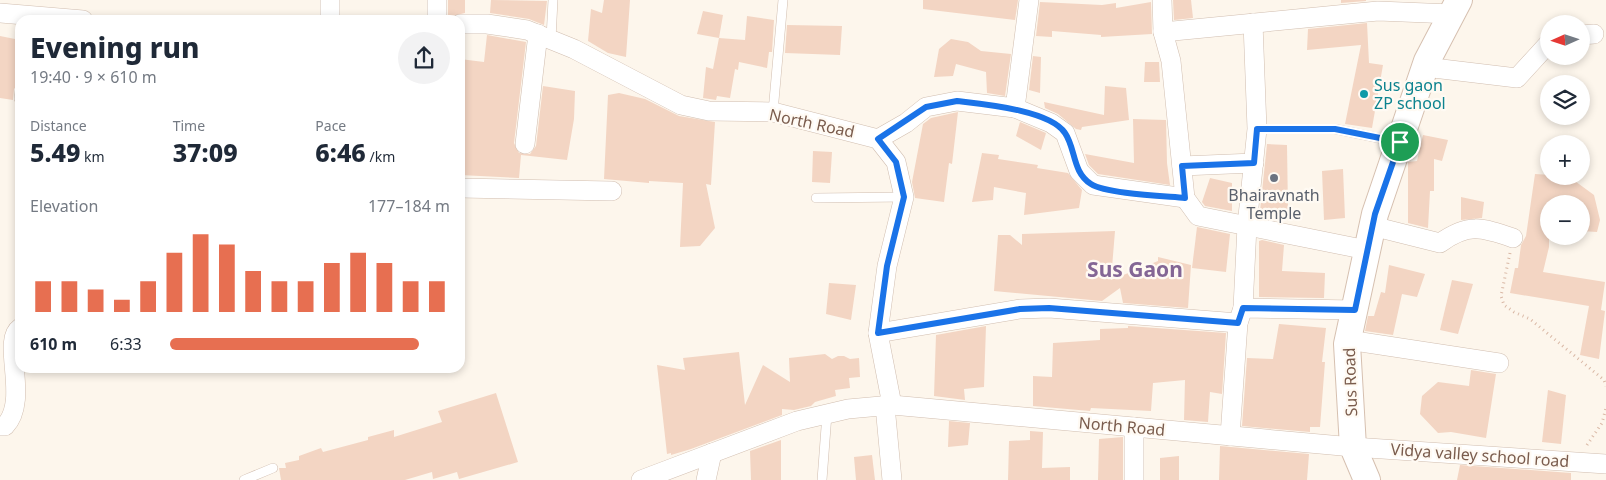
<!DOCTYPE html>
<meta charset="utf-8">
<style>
:root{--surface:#fff;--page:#f2f2f3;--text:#1f2937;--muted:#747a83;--accent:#e76f51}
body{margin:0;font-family:"Noto Sans",sans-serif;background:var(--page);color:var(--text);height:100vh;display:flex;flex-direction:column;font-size:19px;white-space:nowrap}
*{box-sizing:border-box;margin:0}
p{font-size:16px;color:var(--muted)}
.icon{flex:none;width:28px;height:28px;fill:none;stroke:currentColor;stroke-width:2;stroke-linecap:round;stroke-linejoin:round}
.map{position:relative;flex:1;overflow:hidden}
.details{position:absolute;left:15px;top:15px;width:450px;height:358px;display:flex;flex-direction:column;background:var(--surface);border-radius:15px;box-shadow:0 2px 8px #0003}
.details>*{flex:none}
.needle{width:32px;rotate:267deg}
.controls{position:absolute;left:1540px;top:15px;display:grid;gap:10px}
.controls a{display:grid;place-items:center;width:50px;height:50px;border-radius:50%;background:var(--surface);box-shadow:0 2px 8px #0003;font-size:25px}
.pin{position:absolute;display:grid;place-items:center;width:42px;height:42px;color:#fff;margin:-21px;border:2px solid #fff;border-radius:50%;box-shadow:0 1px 5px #0007}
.round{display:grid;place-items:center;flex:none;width:52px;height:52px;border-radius:26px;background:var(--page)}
.head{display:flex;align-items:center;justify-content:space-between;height:85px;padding:0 15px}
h1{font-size:28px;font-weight:800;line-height:38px}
.figures{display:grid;grid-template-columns:repeat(3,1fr);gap:8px;height:85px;padding:5px 15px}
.figures div{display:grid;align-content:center}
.figures b{font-size:25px;font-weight:800}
.figures small{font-size:14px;font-weight:400}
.figures p{font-size:14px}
.chart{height:140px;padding:10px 15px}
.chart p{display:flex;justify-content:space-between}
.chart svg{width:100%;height:90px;margin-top:5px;stroke:var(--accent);stroke-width:6}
ul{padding:0 15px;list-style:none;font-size:16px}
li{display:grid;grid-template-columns:80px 60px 1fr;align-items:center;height:38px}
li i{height:12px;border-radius:6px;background:var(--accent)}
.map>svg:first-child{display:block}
.building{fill:#f3d5c3}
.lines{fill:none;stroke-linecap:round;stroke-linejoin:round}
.lane-casing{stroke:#d1beb0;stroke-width:10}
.street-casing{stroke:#d1beb0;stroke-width:20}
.secondary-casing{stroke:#d6c0b0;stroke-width:28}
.path{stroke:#d9b8a5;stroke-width:3;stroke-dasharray:1 4;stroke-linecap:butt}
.lane{stroke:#fff;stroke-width:9}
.street{stroke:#fff;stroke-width:19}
.secondary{stroke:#fff;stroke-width:26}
.route-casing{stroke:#fff;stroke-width:10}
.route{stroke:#1a73e8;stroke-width:6}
.culture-dot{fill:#0f9aa8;stroke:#fffaf3;stroke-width:2}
.worship-dot{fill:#6b7280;stroke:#fffaf3;stroke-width:2}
.labels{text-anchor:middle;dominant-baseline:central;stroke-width:4.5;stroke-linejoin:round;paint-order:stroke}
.culture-label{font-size:16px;fill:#0d838f;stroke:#fffaf3;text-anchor:start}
.street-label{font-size:16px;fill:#7a5c4d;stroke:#fffaf3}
.worship-label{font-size:16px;fill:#5b616d;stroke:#fffaf3}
.district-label{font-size:21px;font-weight:bold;fill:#846695;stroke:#fffaf3}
</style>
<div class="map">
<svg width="1606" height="480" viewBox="0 0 1606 480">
<rect width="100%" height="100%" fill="#fdf6ec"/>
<g class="building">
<path d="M448,0H465V13L448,17Z"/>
<path d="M491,0L547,1L544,25L529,19L490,13Z"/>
<path d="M604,0H630L626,57L608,53L588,41L591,9L602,13Z"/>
<path d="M923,0H1018L1015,20L923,9Z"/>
<path d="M1173,0H1191L1193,18L1174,20Z"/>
<path d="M1341,0H1366V1L1341,3Z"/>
<path d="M1040,2L1102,5L1116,3V8L1151,2L1152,34L1101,37V35L1052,31V37L1036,36Z"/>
<path d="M703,11L723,15L719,38L697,34Z"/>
<path d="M747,16L774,20L772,52H769L767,68L739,62L738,70L735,69L730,98L717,96L716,100L703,98L706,67L713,69L719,38L745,40Z"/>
<path d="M1367,23L1369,63L1383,65L1372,128L1345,124L1361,45L1307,50L1308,29Z"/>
<path d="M787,25L842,26L840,55L785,53Z"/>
<path d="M487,35L526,42L514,143L519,153L530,154L536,146L543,86L575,91L574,119L567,160L521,155L519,178L460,175V59L484,62Z"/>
<path d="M0,36L20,40V73L18,84L14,89L13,100L0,98Z"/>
<path d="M951,39L968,42L981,51L1011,54L1005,96L987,93L986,72L956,64L953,76L934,77L939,49Z"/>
<path d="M1033,56L1041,57L1040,93L1029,90Z"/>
<path d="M1145,62H1159L1160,82H1144Z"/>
<path d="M1105,86L1126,88L1129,120L1082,127L1081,130L1076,129L1058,114L1045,108L1044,102L1104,115Z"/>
<path d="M619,93L645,99L679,116L715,122L711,185L706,184L715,228L700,246L680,247L683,183L649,181V183L604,179L608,95Z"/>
<path d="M958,112L952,164L949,163L944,202L915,198L912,182L923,124L931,118Z"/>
<path d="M1133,119L1166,120L1167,163L1170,185L1098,174L1089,165L1085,154L1134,163Z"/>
<path d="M1020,122L1046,133L1041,150L1016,136Z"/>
<path d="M1423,135L1448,140L1442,161L1434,159V191H1430L1428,228L1408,223V162L1417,161Z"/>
<path d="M1267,144L1287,145L1288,211H1260Z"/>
<path d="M813,151L832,152L830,183L812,182Z"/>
<path d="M982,153L999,155L998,159L1038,165L1037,168L1068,173L1082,190L1079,208L1024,215L1026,193L994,187L993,200L972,202Z"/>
<path d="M1343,169L1345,218L1324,220L1322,171Z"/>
<path d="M1535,174L1568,176L1594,195L1600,220L1597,232L1581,231V204H1549V247L1543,272L1605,282L1601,310L1605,311L1599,359L1580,355L1589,306L1510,293L1515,268H1518L1521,245L1526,236Z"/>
<path d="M1210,178L1232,183V211L1205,206L1202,202Z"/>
<path d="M1461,197L1484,202L1482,218L1461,220Z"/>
<path d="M1197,227L1230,234L1226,272L1192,268Z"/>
<path d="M1115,231L1111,280L1158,261V257L1191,265L1188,308L1123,303L1120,288L1102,301L994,291L998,235H1010L1022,245V234Z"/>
<path d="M1262,240L1284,245L1282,271L1325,273L1324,298L1259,297V241Z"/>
<path d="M1389,265L1425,274L1417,297L1402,294L1393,335L1365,331L1368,316H1374L1381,292L1385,293Z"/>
<path d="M1452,280L1473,284L1458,334L1440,330Z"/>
<path d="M829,283L856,285L851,320L826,314Z"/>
<path d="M1279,324L1326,328L1322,362H1325L1320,427H1310V432L1242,426L1247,358L1273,359Z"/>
<path d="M986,326L984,387L964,389L965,400L934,396L936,335Z"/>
<path d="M1128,326L1226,333L1222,394L1210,392L1208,422L1184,420L1185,380L1153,383L1151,411L1091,408L1090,411L1033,406V376L1052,377L1053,343L1100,340V329L1128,328Z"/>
<path d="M739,352L745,405L763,365L790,382L789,358L825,354L832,359L838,356H844L850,359L859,358L860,377L849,378L850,388L835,390L836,396L815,402L811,406L794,410L782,409V415L691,449L671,455V453L667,454L657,365L685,370L683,358Z"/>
<path d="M1471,370L1496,374L1486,438L1451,432L1438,433L1420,414L1422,396L1438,382L1469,386Z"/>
<path d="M1548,390L1566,395L1561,444L1542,442Z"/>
<path d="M496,393L518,462L459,479L457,472L433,479L432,472L405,480H281L279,468H286L285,463L299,460V456L321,448L323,452L368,440V437L394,430V437L442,422L438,411Z"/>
<path d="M949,421L970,423L968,445L948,447Z"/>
<path d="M1030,431L1043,432L1042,468L1070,467V480H1008L1009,441L1030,440Z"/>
<path d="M1123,437V480H1098L1099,439Z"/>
<path d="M781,440V480H751L750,451Z"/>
<path d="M1220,446L1309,454L1307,480H1219Z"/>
<path d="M872,455L875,480H856L854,457Z"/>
<path d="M1179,456V480H1160V458Z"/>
<path d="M1460,465L1571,473V480H1457Z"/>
</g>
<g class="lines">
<defs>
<g id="lane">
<path d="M551,39L553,0"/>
<path d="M19,99L20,90"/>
<path d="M773,112L783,0"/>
<path d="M1257,129H1335L1398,142"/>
<path d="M816,198L904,197"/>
<path d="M244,480L273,468"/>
<path d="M822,480L827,414"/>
</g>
<g id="street">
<path d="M437,0V20"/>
<path d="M1162,0L1163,32L1378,11L1452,14"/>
<path d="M0,13L83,20"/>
<path d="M330,20V0"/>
<path d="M460,24H487L527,30L574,49L681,105L709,111L773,112L878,139L896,162L904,197L887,266L878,333L892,405"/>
<path d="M1163,32L1171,61L1185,198L1198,216L1367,250"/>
<path d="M1581,35L1594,34"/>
<path d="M1425,67L1517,78L1549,43"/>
<path d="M1015,108L1051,123L1065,133L1079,171L1093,185L1185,198"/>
<path d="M878,139L906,123L926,107L957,101L1015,108L1029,0"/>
<path d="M525,144L538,34"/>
<path d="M1182,166L1254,163"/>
<path d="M460,188L612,191"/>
<path d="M1372,226L1440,243C1468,223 1481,227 1513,238"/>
<path d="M1243,308L1247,226L1257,129L1253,23"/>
<path d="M878,333L1020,309L1049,308L1238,323"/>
<path d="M1348,340L1499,363"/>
<path d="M885,406L892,480"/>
<path d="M0,426H5C30,400 1,341 20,328"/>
<path d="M1230,436L1238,323L1243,308L1355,310"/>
<path d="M641,480L797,421L848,409L892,405L1353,447L1606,464"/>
<path d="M706,480L712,453"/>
<path d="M1134,480V427"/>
</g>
<path id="secondary" d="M1367,480L1353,447L1347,344L1375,214L1427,61L1459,0"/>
</defs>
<use href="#lane" class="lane-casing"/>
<use href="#street" class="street-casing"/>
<use href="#secondary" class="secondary-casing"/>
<g class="path">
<path d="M1510,253L1501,296L1504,305L1514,312L1530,319L1604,380L1606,386"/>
<path d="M1587,445L1602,423L1606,408"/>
</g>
<use href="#lane" class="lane"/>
<use href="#street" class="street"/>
<use href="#secondary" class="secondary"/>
</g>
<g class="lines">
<defs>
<path id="route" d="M957,101C982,104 1050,110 1065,133C1076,149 1072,172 1091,184C1107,194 1163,196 1185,198L1182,166L1254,163L1257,129H1335L1400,142L1375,214L1355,310L1243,308L1238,323L1049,308L1020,309L878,333L887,266L904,197L896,162L878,139L926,107Z"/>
</defs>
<use href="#route" class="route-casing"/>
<use href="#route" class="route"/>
</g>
<circle class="culture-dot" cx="1364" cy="94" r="5"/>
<circle class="worship-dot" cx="1274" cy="178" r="5"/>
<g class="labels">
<g class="culture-label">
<text x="1374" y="85">Sus gaon<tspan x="1374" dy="18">ZP school</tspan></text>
</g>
<g class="street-label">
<text transform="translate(812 123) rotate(12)">North Road</text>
<text transform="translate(1350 382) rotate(-92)">Sus Road</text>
<text transform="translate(1122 426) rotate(5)">North Road</text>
<text transform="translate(1480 455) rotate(4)">Vidya valley school road</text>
</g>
<g class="worship-label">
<text x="1274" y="195">Bhairavnath<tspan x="1274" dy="18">Temple</tspan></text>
</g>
<g class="district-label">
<text x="1135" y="269">Sus Gaon</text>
</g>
</g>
</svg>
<div class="controls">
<a><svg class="needle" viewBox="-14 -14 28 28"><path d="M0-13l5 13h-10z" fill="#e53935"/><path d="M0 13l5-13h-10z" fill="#747a83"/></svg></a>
<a><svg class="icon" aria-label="layers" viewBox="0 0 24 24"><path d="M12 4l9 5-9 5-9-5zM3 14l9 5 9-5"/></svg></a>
<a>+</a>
<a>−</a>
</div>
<div class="pin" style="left:1400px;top:142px;background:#1e9e55"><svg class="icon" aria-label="arrive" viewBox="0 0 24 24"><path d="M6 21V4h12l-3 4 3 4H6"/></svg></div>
<section class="details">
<div class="head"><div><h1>Evening run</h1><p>19:40 · 9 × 610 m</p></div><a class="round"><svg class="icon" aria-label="share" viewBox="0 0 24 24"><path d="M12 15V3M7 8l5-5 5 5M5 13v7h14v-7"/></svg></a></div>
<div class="figures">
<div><p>Distance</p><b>5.49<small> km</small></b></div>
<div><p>Time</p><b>37:09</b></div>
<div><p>Pace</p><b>6:46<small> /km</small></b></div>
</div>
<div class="chart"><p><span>Elevation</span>177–184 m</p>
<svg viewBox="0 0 160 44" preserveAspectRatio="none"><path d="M5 44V29M15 44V29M25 44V33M35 44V38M45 44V29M55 44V15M65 44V6M75 44V11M85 44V24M95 44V29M105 44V29M115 44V20M125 44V15M135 44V20M145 44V29M155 44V29"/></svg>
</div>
<ul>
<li><b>610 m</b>6:33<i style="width:89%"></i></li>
</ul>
</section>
</div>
